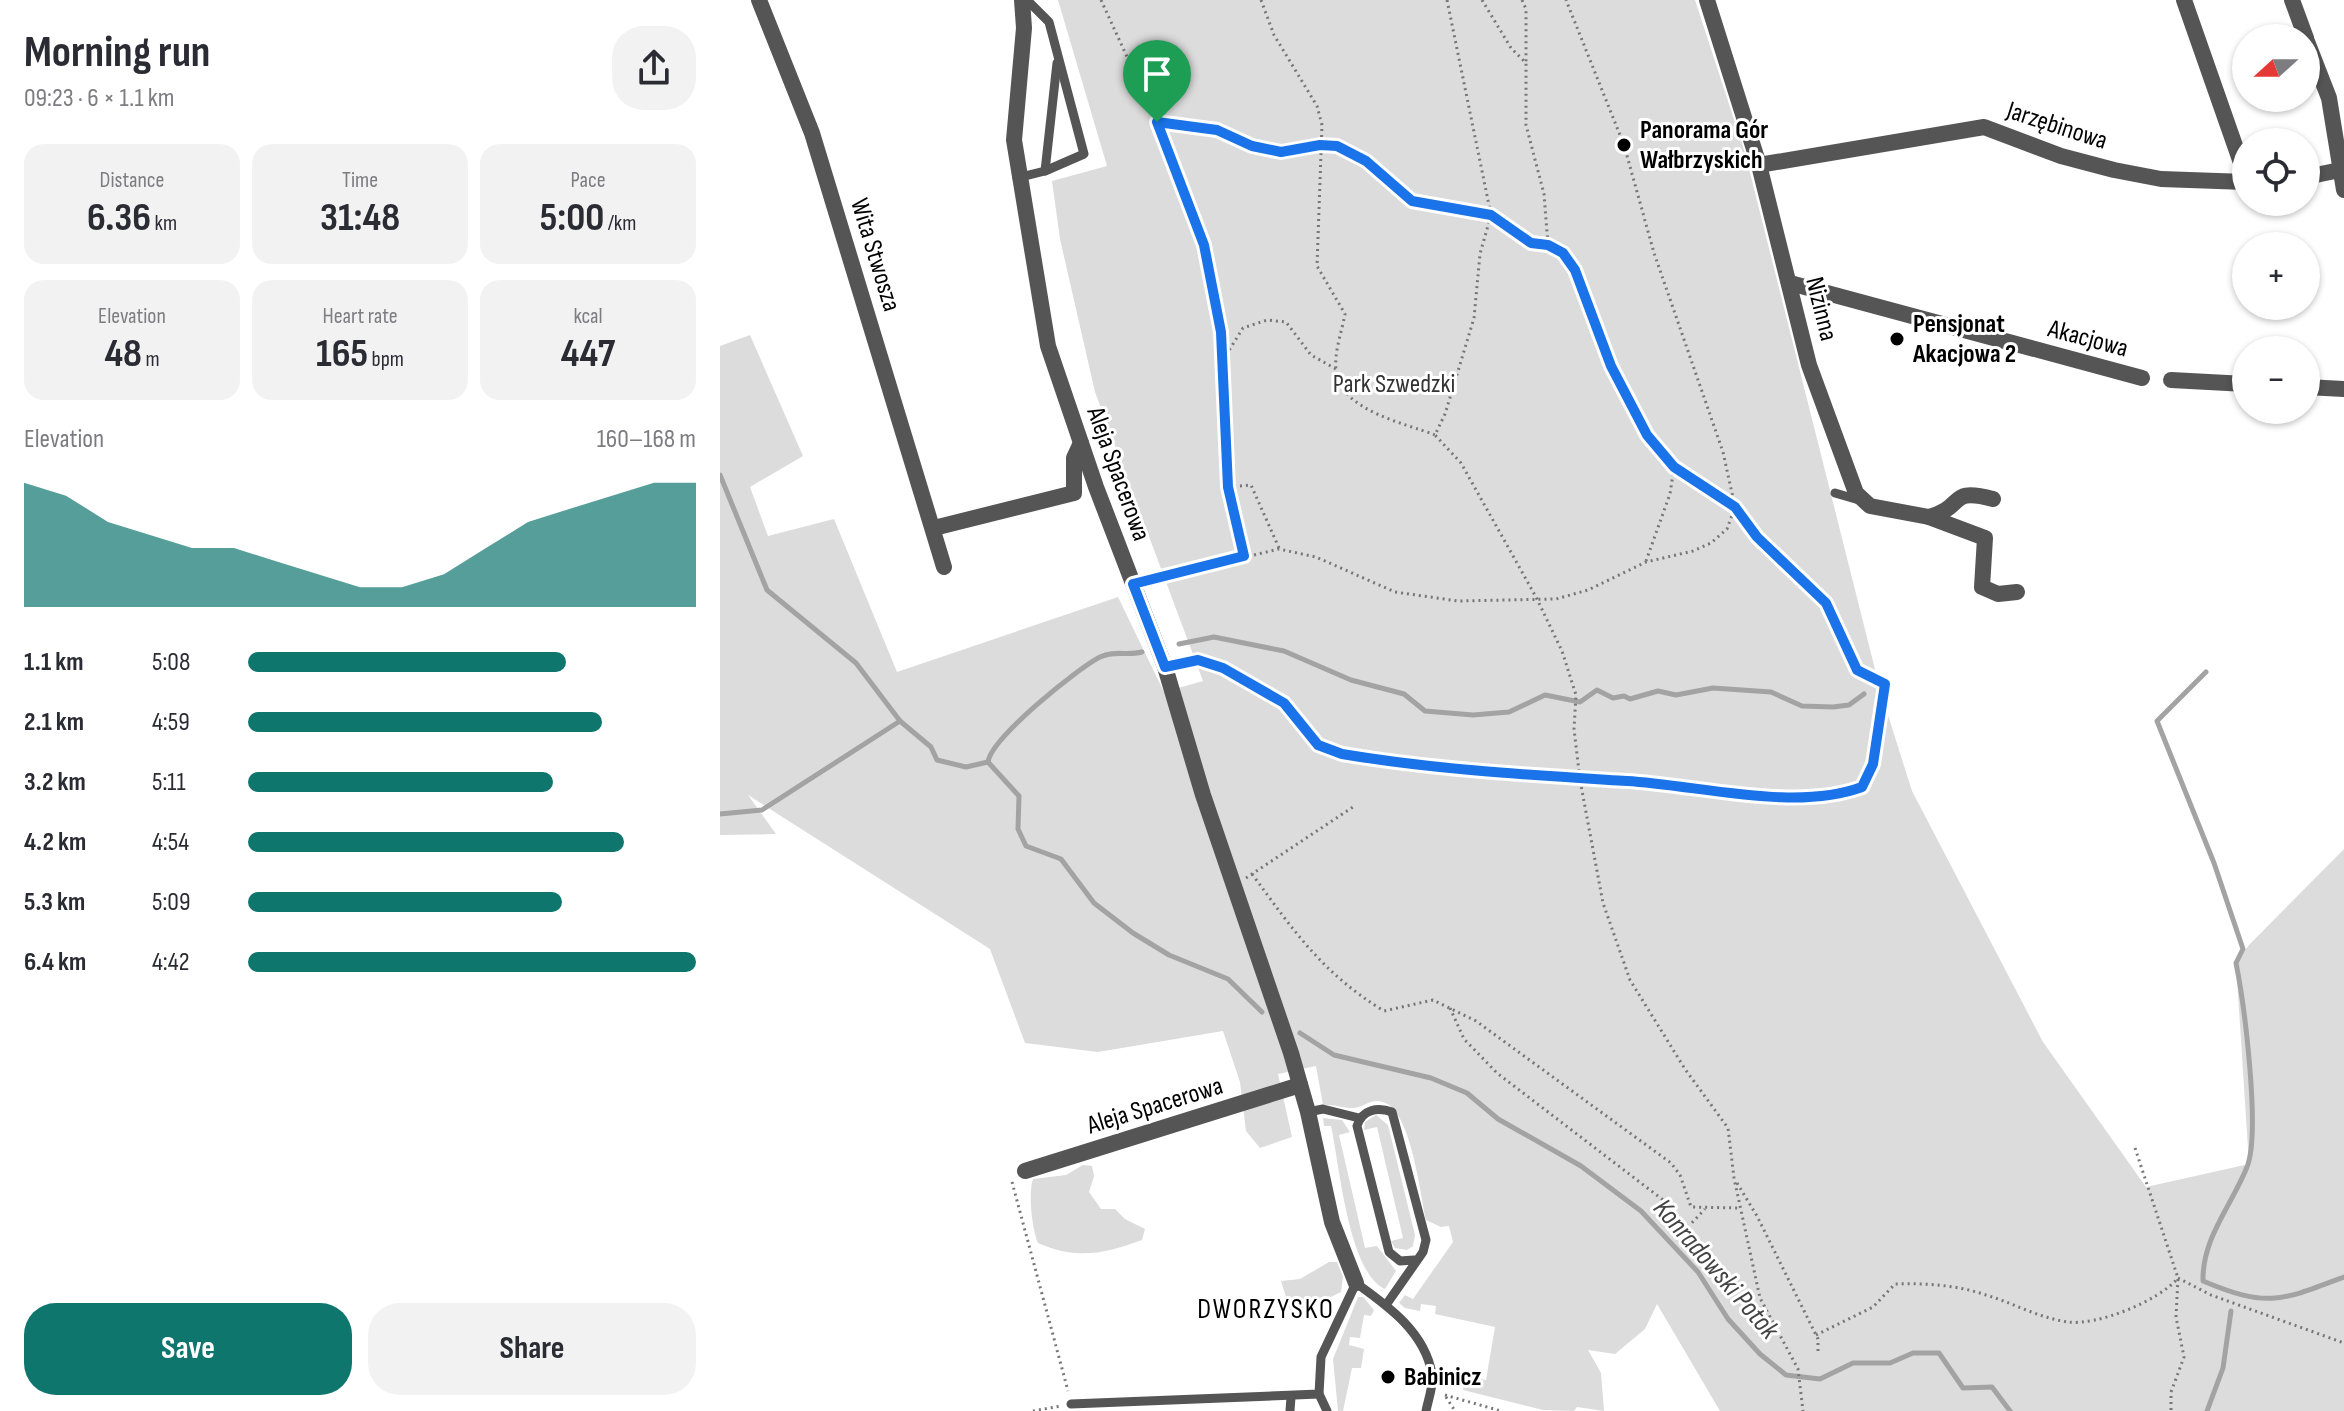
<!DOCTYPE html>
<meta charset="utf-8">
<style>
:root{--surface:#fff;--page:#f2f2f3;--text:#2b2b33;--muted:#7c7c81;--accent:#0f766e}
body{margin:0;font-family:"Sofia Sans Condensed",sans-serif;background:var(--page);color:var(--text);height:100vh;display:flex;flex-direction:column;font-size:30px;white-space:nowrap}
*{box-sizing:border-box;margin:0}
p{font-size:26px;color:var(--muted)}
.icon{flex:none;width:44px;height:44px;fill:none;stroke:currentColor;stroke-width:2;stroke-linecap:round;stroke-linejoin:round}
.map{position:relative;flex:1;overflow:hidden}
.panel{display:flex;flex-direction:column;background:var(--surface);width:720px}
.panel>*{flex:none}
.needle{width:52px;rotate:249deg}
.controls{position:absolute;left:1512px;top:24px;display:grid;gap:16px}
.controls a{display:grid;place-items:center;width:88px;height:88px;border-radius:50%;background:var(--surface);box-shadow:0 2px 6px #0004;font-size:40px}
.pin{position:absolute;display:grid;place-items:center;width:68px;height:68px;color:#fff;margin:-82px -34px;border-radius:50% 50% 50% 0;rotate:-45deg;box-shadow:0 0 8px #0007}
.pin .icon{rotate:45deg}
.round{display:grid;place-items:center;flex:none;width:84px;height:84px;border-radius:32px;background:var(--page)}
.head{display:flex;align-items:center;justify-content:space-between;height:136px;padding:0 24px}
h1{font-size:44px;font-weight:700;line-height:60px}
.metrics{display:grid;grid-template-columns:repeat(3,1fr);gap:12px;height:136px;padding:8px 24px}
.metrics div{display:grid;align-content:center;border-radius:20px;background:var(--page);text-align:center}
.metrics b{font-size:40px;font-weight:700}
.metrics small{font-size:22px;font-weight:400}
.metrics p{font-size:22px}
.chart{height:224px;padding:16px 24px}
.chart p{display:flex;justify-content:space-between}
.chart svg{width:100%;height:144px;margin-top:8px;fill:var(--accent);opacity:.7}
.button{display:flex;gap:16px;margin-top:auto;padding:16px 24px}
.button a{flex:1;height:92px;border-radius:32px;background:var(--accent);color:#fff;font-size:32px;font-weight:700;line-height:92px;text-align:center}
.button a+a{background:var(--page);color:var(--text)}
ul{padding:0 24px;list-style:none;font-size:26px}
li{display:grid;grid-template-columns:128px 96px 1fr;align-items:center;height:60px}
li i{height:20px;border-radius:10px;background:var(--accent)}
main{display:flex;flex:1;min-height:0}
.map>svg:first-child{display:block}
.green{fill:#dcdcdc}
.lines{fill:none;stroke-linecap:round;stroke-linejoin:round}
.stream{stroke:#a3a3a3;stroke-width:5}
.path{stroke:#777;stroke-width:3;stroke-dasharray:2 4;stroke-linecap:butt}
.service{stroke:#555;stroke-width:9}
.minor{stroke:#555;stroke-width:16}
.route-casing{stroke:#fff;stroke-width:16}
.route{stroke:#1a73e8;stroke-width:10}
.poi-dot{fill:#000;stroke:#fff;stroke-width:3}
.labels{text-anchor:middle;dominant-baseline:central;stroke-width:6;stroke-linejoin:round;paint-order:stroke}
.street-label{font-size:26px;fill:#000;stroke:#fff}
.poi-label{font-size:26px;font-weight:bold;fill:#000;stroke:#fff;text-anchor:start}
.park-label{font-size:26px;fill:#333;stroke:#fff}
.water-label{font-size:28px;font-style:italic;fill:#444;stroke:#fff}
.neighbourhood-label{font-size:28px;letter-spacing:2px;fill:#000;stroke:#fff}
</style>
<main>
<section class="panel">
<div class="head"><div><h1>Morning run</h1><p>09:23 · 6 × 1.1 km</p></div><a class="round"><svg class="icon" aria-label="share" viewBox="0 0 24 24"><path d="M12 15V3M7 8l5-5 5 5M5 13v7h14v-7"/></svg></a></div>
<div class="metrics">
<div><p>Distance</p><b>6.36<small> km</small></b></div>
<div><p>Time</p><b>31:48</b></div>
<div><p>Pace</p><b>5:00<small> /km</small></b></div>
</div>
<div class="metrics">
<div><p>Elevation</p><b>48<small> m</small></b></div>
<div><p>Heart rate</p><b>165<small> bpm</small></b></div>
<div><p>kcal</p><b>447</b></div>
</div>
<div class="chart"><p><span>Elevation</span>160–168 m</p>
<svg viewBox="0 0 160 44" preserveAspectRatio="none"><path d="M0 44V6L10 10L20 18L30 22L40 26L50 26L60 30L70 34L80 38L90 38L100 34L110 26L120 18L130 14L140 10L150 6L160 6V44z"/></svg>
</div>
<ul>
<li><b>1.1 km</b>5:08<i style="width:71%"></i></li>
<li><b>2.1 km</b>4:59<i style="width:79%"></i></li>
<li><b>3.2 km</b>5:11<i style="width:68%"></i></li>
<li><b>4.2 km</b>4:54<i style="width:84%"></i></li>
<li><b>5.3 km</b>5:09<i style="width:70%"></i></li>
<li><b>6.4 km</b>4:42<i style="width:100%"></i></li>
</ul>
<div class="button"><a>Save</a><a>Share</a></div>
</section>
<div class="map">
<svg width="1624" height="1411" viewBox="0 0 1624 1411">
<rect width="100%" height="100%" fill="#fff"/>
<g class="green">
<path d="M338,0H975L1025,153L1161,693L1192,791L1323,1042L1426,1187L1529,1164L1516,963L1529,945L1624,849V1411H1000L937,1304L925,1329L895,1354L868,1350L881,1373L884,1411L857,1407L854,1411L823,1410L743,1390L745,1376L766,1380L775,1327L715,1314L716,1306L701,1304L700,1311L685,1308L679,1303L685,1295L693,1299L733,1242L729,1226L721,1227L706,1220C700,1193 691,1110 663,1102C651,1098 644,1107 634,1108C624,1109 614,1104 603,1105L596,1066L558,1074L572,1137L540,1148L526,1131L520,1082L503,1031L378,1052L305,1043L270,949L28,795L56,834L0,835V346L30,335L83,456L30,487L48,536L114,519L177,672L398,597L444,692L483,681L375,392L340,239L332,181L387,166Z"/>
<path d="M656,1115L668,1125L695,1235L693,1246L687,1250L675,1248L671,1241L683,1238L657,1127L644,1130L645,1122Z"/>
<path d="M603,1118L622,1120L630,1132L619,1135L645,1248L657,1246L676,1271L665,1289C628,1273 619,1160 611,1126H604Z"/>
<path d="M363,1165L372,1166L374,1176L369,1192L381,1209H395L405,1219L425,1229L422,1240C383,1254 357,1260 318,1243C312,1228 308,1194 313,1179L346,1175Z"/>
<path d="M609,1262H617L623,1277L621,1292L576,1314L570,1310L561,1281L580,1279Z"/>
<path d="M638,1297H643L654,1310L651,1316L644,1315L640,1338L630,1337L629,1345L644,1349L641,1368H632L623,1411H618L613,1359Z"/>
</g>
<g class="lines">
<g class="stream">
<path d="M0,475L47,590L136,663L180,721L211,747L217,760L246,767L268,762L299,796L298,829L306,846L341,859L374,903L413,933L449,955L508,979L542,1012"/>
<path d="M459,644L494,637L564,651L631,680L684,694L705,711L753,715L789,712L825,695L860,702L877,690L893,698L904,696L910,699L938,691L956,695L993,688L1051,692L1082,706L1113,707L1129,705L1144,694"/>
<path d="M1486,672L1437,721L1494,863L1523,949L1516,963C1524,1003 1541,1132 1527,1167C1512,1205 1482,1238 1483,1281C1547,1308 1561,1301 1624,1277"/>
<path d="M268,762C271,738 358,668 380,657C394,650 407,656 422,652"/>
<path d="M0,814L42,810L180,721"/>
<path d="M580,1033L614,1055L711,1078L747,1093L778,1119L861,1166L921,1211L978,1272L1008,1319L1040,1354L1066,1375L1100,1379L1133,1363H1170L1193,1353H1219L1243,1388L1272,1387L1290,1411"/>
<path d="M1487,1411L1503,1368L1511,1311"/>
</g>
<g class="path">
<path d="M381,0L446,142L484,245L501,332L508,487L524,556"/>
<path d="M541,0L554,35L597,106L602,125L597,266L625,314C622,331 614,352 616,370C620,411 685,423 715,435"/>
<path d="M727,0L771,215L811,243L828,245L843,253L855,270L891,366L927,435L954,467L950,494L926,561"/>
<path d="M762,0L791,48L806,63V125L824,194L828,245"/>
<path d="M802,0L806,9V63"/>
<path d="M437,122L497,130L532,146L561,152L600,145L617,146L646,161L692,201L771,215L760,254L754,318L725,414L715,435L741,463L816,597L842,651L856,695L854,729L860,780L883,903L910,980L965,1069L1008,1128L1014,1178L1040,1298L1078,1369L1083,1411"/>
<path d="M503,360L523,328L547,320L566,322L591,355L616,369"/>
<path d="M508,487L531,485L559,548"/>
<path d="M429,580L559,549L596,557L675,592L738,601L836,599L868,590L926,562L973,551L991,543L1007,529L1015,507L1003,452L934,253L904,145L846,0"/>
<path d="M461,664C492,657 539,682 563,702C591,725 581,739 622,754C717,770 811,775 907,781C978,785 1075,813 1142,787L1153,764L1165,684L1137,670L1106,603L1037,537L1015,507L954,467"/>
<path d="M532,874C574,931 602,973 664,1011L713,1000L756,1021L951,1163L960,1175L971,1207L1021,1208"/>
<path d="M526,878L633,807"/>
<path d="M730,1008L744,1039L777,1073L951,1206L959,1225L968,1227L985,1209"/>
<path d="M1415,1148L1458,1278L1456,1317L1464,1357L1451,1392V1411"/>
<path d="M292,1182L348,1391"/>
<path d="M1017,1183L1037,1216L1098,1339V1351"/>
<path d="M1458,1278L1491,1295L1624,1343"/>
<path d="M1096,1335L1153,1307L1175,1284C1206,1283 1237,1285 1266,1295C1293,1303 1319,1318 1348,1322C1377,1326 1439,1301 1458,1278"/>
<path d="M725,1395L781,1411"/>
<path d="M726,1397L735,1411"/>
<path d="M313,1411L341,1406"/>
</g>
<g class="service">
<path d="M325,171L337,63"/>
<path d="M297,178L325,171L364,154L329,22L307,0"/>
<path d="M1115,493L1139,500"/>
<path d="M588,1112L603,1109L639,1118"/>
<path d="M666,1305L703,1252L706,1240L672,1112C658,1107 642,1109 637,1126L669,1252L680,1261L694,1260"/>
<path d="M599,1394L607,1411"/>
<path d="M351,1404L599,1394L601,1357L636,1283C668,1306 705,1332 712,1374C714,1385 708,1400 706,1411"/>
<path d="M570,1411L571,1397"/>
</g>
<g class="minor">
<path d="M39,0L92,133L224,567"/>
<path d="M302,0L304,28L294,140L328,346L376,487L445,667L483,795L571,1053L588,1112L612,1222L636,1283"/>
<path d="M987,0L1039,165L1089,365L1136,493L1150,506L1209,517L1265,538L1262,587L1278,594L1297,592"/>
<path d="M1464,0L1526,177"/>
<path d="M1572,0L1586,38"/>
<path d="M1586,39L1609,98L1624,190"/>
<path d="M1039,165L1264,127L1341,156L1394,170L1441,179L1526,182"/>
<path d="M1586,177L1620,170"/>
<path d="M1070,283L1422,378"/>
<path d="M1451,380L1526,384"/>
<path d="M1586,387L1624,389"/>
<path d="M1209,517C1246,507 1227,487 1273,499"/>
<path d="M214,528L354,493V458L361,443"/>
<path d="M305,1171L580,1085"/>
</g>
</g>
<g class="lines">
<defs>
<path id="route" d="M437,122L497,130L532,146L561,152L600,145L617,146L646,161L692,201L771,215L811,243L828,245L843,253L855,270L891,366L927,435L954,467L1015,507L1037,537L1106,603L1137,670L1165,684L1153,764L1142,787C1075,812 978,785 907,781C811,775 717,770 622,754L598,745L564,703L503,668L478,660L445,667L413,584L524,556L508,487L501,332L484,245Z"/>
</defs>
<use href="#route" class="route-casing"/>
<use href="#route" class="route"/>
</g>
<g class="poi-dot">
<circle cx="904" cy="145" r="8"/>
<circle cx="1177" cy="339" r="8"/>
<circle cx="668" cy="1377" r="8"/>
</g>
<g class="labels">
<g class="street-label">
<text transform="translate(1337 126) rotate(18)">Jarzębinowa</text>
<text transform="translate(155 255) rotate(73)">Wita Stwosza</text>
<text transform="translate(1101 309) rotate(76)">Nizinna</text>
<text transform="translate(1368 339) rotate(15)">Akacjowa</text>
<text transform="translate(398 474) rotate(70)">Aleja Spacerowa</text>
<text transform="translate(435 1106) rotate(-17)">Aleja Spacerowa</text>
</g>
<g class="poi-label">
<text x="920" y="130">Panorama Gór<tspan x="920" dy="30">Wałbrzyskich</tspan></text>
<text x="1193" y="324">Pensjonat<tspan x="1193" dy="30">Akacjowa 2</tspan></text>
<text x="684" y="1377">Babinicz</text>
</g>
<g class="park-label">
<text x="674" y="384">Park Szwedzki</text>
</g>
<g class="water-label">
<text transform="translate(996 1269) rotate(49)">Konradowski Potok</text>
</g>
<g class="neighbourhood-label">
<text x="546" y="1309">DWORZYSKO</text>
</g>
</g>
</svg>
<div class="controls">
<a><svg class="needle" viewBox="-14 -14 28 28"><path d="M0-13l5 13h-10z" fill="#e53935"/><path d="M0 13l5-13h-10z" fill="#7c7c81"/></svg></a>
<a><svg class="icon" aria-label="locate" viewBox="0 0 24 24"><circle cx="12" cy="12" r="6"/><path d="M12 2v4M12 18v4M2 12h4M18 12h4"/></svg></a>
<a>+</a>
<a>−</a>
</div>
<div class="pin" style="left:437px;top:122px;background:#1e9e55"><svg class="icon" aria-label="arrive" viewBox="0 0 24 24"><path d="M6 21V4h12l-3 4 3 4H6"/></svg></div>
</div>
</main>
